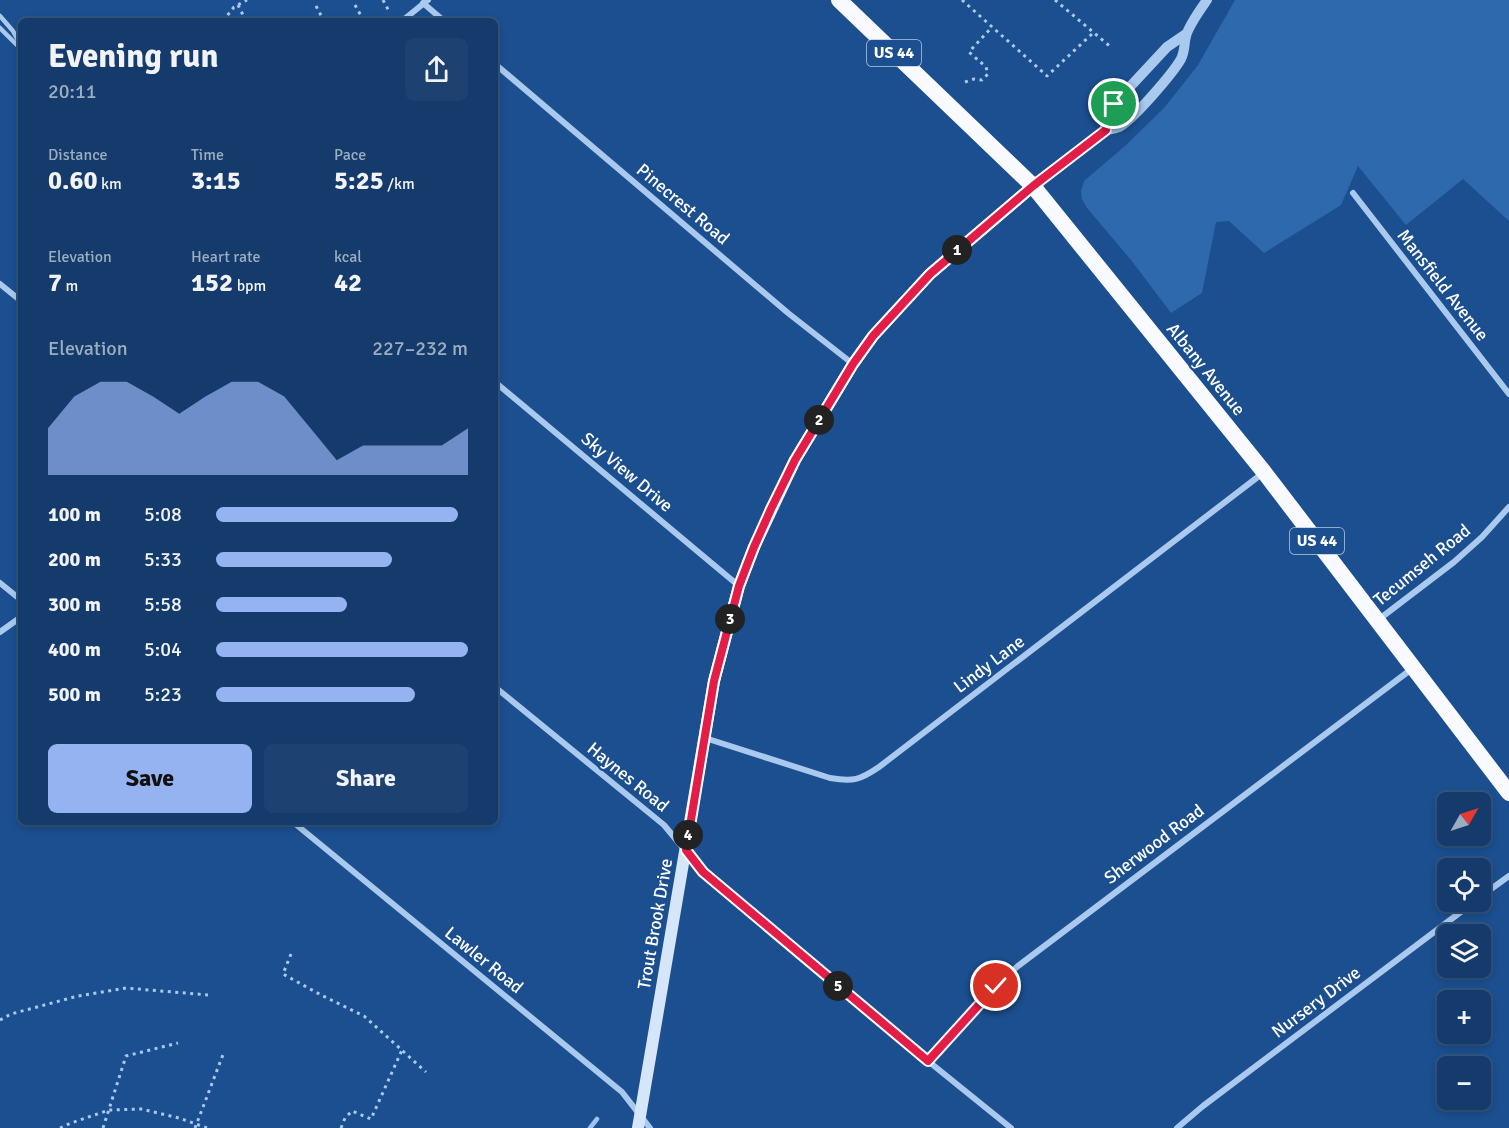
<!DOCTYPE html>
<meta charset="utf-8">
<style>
:root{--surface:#143b6b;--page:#1d4271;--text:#f1f3f6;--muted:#9dadc1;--line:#33557e;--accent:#95b2f1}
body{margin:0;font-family:Signika,sans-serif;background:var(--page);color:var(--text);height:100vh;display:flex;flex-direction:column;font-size:22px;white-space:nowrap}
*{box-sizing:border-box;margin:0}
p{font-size:20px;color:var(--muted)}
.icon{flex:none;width:33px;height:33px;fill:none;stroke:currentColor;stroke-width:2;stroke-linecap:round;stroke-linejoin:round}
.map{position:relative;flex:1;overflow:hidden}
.details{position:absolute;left:18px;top:18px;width:480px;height:807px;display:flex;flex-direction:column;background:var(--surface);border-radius:9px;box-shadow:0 3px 9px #0003,0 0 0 2px var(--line)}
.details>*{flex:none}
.needle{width:39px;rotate:51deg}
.buttons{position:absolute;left:1437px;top:792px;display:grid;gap:12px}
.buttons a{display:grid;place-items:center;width:54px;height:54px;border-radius:9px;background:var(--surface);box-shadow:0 3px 9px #0003,0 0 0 2px var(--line);font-size:30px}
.pin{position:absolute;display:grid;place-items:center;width:51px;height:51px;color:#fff;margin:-26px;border:3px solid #fff;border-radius:50%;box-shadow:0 2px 6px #0007}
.km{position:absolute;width:30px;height:30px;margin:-15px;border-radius:50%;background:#222;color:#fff;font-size:16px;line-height:30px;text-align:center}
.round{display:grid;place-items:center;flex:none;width:63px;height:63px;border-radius:9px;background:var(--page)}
.summary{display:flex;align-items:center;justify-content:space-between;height:102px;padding:0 30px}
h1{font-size:33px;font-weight:700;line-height:45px}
.metrics{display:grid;grid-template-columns:repeat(3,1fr);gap:9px;height:102px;padding:6px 30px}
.metrics div{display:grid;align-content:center}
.metrics b{font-size:26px;font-weight:700}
.metrics small{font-size:16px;font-weight:400}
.metrics p{font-size:16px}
.chart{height:168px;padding:12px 30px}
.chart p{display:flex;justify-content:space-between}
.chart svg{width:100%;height:108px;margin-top:6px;fill:var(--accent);opacity:.7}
.cta{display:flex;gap:12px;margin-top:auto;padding:12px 30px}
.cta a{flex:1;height:69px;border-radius:9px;background:var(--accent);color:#111;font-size:24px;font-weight:700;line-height:69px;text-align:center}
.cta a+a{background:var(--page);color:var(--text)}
ul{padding:0 30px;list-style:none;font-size:20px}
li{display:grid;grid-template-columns:96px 72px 1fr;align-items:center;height:45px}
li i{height:15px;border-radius:8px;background:var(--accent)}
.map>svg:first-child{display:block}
.green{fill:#2e69ad}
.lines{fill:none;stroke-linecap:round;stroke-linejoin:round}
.stream{stroke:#9cc4f0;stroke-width:4.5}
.path{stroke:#a9c9ee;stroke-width:3;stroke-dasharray:3 4.5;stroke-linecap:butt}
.service{stroke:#a9c9ee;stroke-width:4.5}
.minor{stroke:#a9c9ee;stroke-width:6}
.tertiary{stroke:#a9c9ee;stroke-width:10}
.secondary{stroke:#d6e6fa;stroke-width:12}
.trunk{stroke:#f8faff;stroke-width:16}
.route-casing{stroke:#fff;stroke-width:12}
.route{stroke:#e11d48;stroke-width:8}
.labels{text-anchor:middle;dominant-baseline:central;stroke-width:4.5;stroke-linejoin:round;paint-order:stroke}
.shield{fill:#1b4f8f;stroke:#bbcadd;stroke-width:1.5}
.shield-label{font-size:16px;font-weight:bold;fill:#fff}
.street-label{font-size:18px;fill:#fff;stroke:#1b4f8f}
</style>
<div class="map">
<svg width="1509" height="1128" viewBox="0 0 1509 1128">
<rect width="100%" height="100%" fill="#1b4f8f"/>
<path class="green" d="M1235,0H1509V221L1463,179L1406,225L1358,166L1341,205L1264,253L1229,221L1216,222L1202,293L1171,313L1131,260L1087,208L1082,199L1081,191L1084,181L1125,146L1164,108L1198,65Z"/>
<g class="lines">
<path class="stream" d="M590,1128L597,1119"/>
<g class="path">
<path d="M383,0L390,13"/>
<path d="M962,0L1047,76L1093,33"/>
<path d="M1055,0L1112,48"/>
<path d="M238,5L246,21"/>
<path d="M355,5L364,21"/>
<path d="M316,6L324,21"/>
<path d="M223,21L234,7L247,0"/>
<path d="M965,82L974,79L982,80L988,74L986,67L969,52L992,27"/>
<path d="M291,954L283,974L321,995L364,1016L426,1072"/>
<path d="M0,1020L11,1014L78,996L126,988L208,995"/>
<path d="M60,1128L71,1123L109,1110L141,1109L179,1118L207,1128"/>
<path d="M103,1128L126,1056L178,1043"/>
<path d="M195,1128L224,1052"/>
<path d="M341,1128L345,1118L352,1111L371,1119L402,1050"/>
</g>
<g class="service">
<path d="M0,16L13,31L21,46"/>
<path d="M0,28L21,49"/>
</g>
<g class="minor">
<path d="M423,3L444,21"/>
<path d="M402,21L428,0"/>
<path d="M495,64L788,313L853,364"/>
<path d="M1353,193L1509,394"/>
<path d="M0,284L21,301"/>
<path d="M495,382L739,586"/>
<path d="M0,583L21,600"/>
<path d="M1378,620L1454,562L1482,537L1509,507"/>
<path d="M0,632L21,617"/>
<path d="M495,687L664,825L703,872L928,1061L1011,1128"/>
<path d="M705,738L830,778C853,782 860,780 879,767L1263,473"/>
<path d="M293,822L622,1092L650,1128"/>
<path d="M1480,897L1509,876"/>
<path d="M928,1061L996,986L1018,966L1413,668"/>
<path d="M1177,1128L1203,1106L1474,902"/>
</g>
<g class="tertiary">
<path d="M1106,130C1107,119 1108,113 1114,104L1167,47L1186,34"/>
<path d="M1033,186L1106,130C1111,129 1115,129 1119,127C1133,120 1173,73 1181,59C1185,51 1184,44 1186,36C1189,25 1200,10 1207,0"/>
</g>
<path class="secondary" d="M638,1128L714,681L739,586L754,547L795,460L853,364L873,336L930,274L1033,186"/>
<path class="trunk" d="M839,0L1033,186L1264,472L1509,793"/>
</g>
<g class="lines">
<defs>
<path id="route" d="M996,986L928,1061L703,872L686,850L714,681L739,586L754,547L771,509L795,460L853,364L873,336L930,274L1033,186L1106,130C1107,119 1108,113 1114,104"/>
</defs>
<use href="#route" class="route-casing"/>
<use href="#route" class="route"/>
</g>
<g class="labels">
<g class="shield">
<rect x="867" y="40" width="54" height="26" rx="4.5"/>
<rect x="1290" y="528" width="54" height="26" rx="4.5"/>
</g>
<g class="shield-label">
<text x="894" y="53">US 44</text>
<text x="1317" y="541">US 44</text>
</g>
<g class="street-label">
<text transform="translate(683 204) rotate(40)">Pinecrest Road</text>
<text transform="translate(1443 285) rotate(52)">Mansfield Avenue</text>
<text transform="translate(1206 369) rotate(51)">Albany Avenue</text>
<text transform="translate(627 472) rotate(40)">Sky View Drive</text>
<text transform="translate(1422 565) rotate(-39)">Tecumseh Road</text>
<text transform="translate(989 664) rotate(-37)">Lindy Lane</text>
<text transform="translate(628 777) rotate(39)">Haynes Road</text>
<text transform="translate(1154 844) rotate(-37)">Sherwood Road</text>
<text transform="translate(655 924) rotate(-80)">Trout Brook Drive</text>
<text transform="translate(484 960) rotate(39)">Lawler Road</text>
<text transform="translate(1316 1002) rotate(-37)">Nursery Drive</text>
</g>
</g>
</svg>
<div class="buttons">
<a><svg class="needle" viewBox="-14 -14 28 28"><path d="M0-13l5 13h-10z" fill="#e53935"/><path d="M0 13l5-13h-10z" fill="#9dadc1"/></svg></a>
<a><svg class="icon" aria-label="locate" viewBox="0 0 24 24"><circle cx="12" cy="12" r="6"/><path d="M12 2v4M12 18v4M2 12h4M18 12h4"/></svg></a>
<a><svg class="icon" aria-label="layers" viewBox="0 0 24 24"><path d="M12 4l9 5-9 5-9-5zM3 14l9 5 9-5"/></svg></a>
<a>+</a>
<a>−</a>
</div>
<div class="pin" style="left:1114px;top:104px;background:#1e9e55"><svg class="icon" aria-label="arrive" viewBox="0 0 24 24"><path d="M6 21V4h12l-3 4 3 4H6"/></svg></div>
<div class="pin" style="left:996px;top:986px;background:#d93025"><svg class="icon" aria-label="check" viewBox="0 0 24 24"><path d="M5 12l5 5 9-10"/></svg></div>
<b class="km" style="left:957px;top:250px">1</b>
<b class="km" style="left:819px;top:420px">2</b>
<b class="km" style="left:730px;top:619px">3</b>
<b class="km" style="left:688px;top:835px">4</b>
<b class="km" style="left:838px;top:986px">5</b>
<section class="details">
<div class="summary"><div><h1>Evening run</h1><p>20:11</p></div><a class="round"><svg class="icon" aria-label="share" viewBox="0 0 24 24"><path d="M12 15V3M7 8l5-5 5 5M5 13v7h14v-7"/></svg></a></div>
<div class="metrics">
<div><p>Distance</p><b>0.60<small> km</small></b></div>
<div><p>Time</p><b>3:15</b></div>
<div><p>Pace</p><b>5:25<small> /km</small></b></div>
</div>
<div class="metrics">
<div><p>Elevation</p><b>7<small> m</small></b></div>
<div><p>Heart rate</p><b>152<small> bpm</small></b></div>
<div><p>kcal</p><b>42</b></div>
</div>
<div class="chart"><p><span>Elevation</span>227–232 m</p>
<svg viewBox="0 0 160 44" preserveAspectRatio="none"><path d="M0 44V25L10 12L20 6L30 6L40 12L50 19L60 12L70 6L80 6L90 12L100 25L110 38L120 32L130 32L140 32L150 32L160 25V44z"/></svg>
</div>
<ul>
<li><b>100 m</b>5:08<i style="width:96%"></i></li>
<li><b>200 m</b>5:33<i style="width:70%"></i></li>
<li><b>300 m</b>5:58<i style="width:52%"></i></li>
<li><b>400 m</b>5:04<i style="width:100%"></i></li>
<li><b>500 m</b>5:23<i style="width:79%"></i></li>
</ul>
<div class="cta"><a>Save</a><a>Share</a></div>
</section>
</div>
